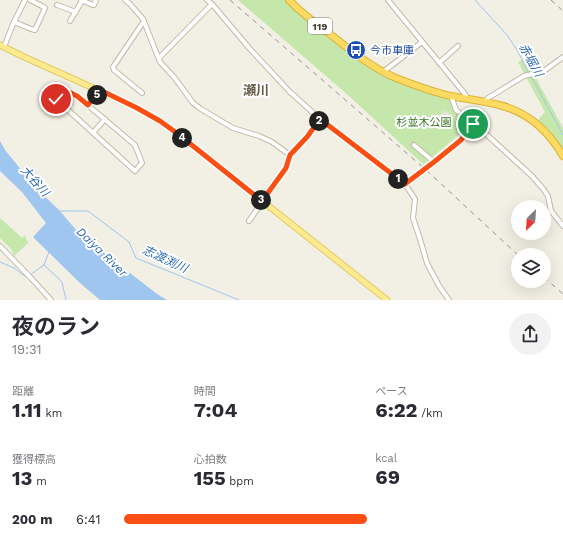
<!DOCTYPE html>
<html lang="ja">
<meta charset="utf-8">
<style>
:root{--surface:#fff;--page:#f2f2f3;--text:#2b2b33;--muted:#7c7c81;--accent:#f94f13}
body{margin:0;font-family:"Work Sans","Noto Sans JP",sans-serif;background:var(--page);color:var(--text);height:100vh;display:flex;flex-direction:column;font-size:15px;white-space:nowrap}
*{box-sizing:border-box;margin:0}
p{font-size:13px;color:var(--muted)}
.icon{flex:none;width:22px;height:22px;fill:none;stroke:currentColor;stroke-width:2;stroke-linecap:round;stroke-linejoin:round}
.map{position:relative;height:300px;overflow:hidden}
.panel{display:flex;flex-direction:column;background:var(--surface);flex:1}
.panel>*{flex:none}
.needle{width:26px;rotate:205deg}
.buttons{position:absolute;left:511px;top:200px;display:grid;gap:8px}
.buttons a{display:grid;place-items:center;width:40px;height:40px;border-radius:50%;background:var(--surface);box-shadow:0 4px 16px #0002;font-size:20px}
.pin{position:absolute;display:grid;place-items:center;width:34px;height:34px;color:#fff;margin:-17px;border:2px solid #fff;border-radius:50%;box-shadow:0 1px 4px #0007}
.km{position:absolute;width:20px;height:20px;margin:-10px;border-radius:50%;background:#222;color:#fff;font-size:11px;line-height:20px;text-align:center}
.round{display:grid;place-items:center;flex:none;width:42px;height:42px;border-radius:21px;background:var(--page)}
.head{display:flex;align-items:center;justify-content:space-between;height:68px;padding:0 12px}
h1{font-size:22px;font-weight:700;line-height:30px}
.figures{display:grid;grid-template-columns:repeat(3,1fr);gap:6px;height:68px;padding:4px 12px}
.figures div{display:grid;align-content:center}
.figures b{font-size:20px;font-weight:700}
.figures small{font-size:11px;font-weight:400}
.figures p{font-size:11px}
ul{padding:0 12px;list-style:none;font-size:13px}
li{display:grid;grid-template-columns:64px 48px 1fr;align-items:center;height:30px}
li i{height:10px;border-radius:5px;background:var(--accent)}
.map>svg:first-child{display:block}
.green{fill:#c6e7ac}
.parking{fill:#e2e1dc}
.water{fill:#9fc6ef}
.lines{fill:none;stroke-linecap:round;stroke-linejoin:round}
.stream{stroke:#9fc6ef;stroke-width:1}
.minor-casing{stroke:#c0bba9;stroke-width:6}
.major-casing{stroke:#e3ca61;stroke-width:7}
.highway-casing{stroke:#dcb133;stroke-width:8}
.minor{stroke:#fff;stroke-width:4}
.major{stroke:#feeb91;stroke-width:5}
.highway{stroke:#fddb63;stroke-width:6}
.rail{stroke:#949494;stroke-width:1;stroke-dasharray:5 5;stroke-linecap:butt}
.route-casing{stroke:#fff;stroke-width:8}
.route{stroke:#f94f13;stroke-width:5}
.labels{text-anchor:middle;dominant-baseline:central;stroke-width:4;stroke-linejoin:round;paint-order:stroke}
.shield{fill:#fff;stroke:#7c7971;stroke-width:1}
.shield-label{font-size:10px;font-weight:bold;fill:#443f34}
.transit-label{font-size:11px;fill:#164399;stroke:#fff;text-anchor:start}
.park-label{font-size:11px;fill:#3c7528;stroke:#fff}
.water-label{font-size:12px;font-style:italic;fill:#2e6aaf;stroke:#fff}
.quarter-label{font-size:13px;font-weight:bold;fill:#665e4b;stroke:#fff}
</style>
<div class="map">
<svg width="563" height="300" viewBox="0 0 563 300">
<rect width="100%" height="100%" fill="#f2efe4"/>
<g class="green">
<path d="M238,0H286L363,62L450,97L455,111L472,124L424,164H423L349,96Z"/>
<path d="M525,58L563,128V149L551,132L538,120L545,112L518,62Z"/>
<path d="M0,218L22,238L25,235L28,243L14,256L12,250L0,238Z"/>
</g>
<path class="parking" d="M445,110L449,114L439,130L432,125Z"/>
<path class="water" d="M0,141L5,150L36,188L59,210L77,231L94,245L157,294L167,300H100L80,283L33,237L46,223L22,192L0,171Z"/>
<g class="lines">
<g class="stream">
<path d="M475,0L507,35L517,50L529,73"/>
<path d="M531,76L563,135"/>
<path d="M60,211H88L129,242L136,258L239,300"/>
<path d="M0,262L14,268L26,277L27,276"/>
<path d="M44,265L49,252"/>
<path d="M44,265L62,282L66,300"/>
<path d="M30,275L44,265"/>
</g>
<defs>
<g id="minor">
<path d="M81,0L93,5H94L96,0"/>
<path d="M125,0L130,4L143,19L160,62L174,77L193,103L201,109L233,128L259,136L272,142L290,155"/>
<path d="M207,0L212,4L250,49L290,92L320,119L405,184"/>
<path d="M388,0L465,94L467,98"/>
<path d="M57,5L76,12"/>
<path d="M70,21L82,1"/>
<path d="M14,22L31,29L35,30L45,8L42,6L30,0"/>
<path d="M4,47L13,24L25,0"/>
<path d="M159,58L212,4"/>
<path d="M439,63L458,46"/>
<path d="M383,72L422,42"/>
<path d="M63,89L77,96L135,145L142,163L135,171L56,99Z"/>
<path d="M142,93L114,70L113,67L144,21"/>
<path d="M451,96L456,110L486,134L532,176L544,190L548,196L551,211L563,226"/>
<path d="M485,102L488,98L524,76L544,71L563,57"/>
<path d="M88,105L100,90"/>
<path d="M93,133L105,119"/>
<path d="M414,145L434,162"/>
<path d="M249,221L286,168L290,155L307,137L320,119"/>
<path d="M0,246L31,278L51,300"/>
<path d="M449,300L439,286L427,263L420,239L413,218L415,199L405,184L434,162L461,140L473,124"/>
</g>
<path id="major" d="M0,45L22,56L131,105C148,113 163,123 178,134L387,300"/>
<path id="highway" d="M289,0C300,12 313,21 326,31C348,48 370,67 396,78C414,85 432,92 451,96C467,99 483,101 499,105C528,112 548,130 563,156"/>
</defs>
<use href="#minor" class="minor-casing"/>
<use href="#major" class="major-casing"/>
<use href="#highway" class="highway-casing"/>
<use href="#minor" class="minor"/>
<use href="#major" class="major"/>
<use href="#highway" class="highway"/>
<g class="rail">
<path d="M230,0L425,169L518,255"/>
<path d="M551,0L563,11"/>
<path d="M544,277L563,294"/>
</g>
</g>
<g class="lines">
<defs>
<path id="route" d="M56,99L63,89L77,96L88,105L100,90L137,108L160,121L178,134L262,201L286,168L290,155L307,137L320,119L405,184L434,162L461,140L473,124"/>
</defs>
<use href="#route" class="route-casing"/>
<use href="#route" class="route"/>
</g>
<defs>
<symbol id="bus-disc" viewBox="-11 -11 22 22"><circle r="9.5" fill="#1a4fb4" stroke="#fff"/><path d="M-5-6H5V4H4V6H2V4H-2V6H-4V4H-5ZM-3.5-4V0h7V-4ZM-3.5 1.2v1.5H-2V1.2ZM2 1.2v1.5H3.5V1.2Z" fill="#fff"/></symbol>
</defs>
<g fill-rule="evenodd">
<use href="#bus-disc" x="345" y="39" width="22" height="22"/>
</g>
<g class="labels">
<rect class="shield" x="308" y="18" width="24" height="16" rx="3"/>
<g class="shield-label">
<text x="320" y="26">119</text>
</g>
<g class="transit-label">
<text x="370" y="50">今市車庫</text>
</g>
<g class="park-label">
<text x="424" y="122">杉並木公園</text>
</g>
<g class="water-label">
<text transform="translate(531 60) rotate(61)">赤堀川</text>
<text transform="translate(35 181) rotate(48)">大谷川</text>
<text transform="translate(102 252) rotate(44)">Daiya River</text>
<text transform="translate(165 259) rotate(25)">志渡渕川</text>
</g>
<g class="quarter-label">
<text x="256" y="90">瀬川</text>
</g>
</g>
</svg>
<div class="buttons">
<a><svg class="needle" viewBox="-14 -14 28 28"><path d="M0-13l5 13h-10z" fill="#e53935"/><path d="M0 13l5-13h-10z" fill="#7c7c81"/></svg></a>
<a><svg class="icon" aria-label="layers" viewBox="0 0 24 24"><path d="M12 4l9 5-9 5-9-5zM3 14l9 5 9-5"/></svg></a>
</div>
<div class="pin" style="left:473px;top:124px;background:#1e9e55"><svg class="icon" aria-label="arrive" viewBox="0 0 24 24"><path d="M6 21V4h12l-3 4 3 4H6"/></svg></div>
<div class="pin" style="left:56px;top:99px;background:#d93025"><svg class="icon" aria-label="check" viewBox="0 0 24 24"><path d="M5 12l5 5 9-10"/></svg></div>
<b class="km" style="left:398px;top:179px">1</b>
<b class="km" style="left:319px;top:121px">2</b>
<b class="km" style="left:261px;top:200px">3</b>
<b class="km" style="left:182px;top:138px">4</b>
<b class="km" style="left:97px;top:95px">5</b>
</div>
<section class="panel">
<div class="head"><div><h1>夜のラン</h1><p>19:31</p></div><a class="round"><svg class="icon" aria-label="share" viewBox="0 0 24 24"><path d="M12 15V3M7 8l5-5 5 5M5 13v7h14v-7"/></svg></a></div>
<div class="figures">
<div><p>距離</p><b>1.11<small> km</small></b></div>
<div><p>時間</p><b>7:04</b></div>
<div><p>ペース</p><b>6:22<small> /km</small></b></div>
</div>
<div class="figures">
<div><p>獲得標高</p><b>13<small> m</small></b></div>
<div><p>心拍数</p><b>155<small> bpm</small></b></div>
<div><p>kcal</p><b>69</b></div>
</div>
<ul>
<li><b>200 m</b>6:41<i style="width:57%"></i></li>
</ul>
</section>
